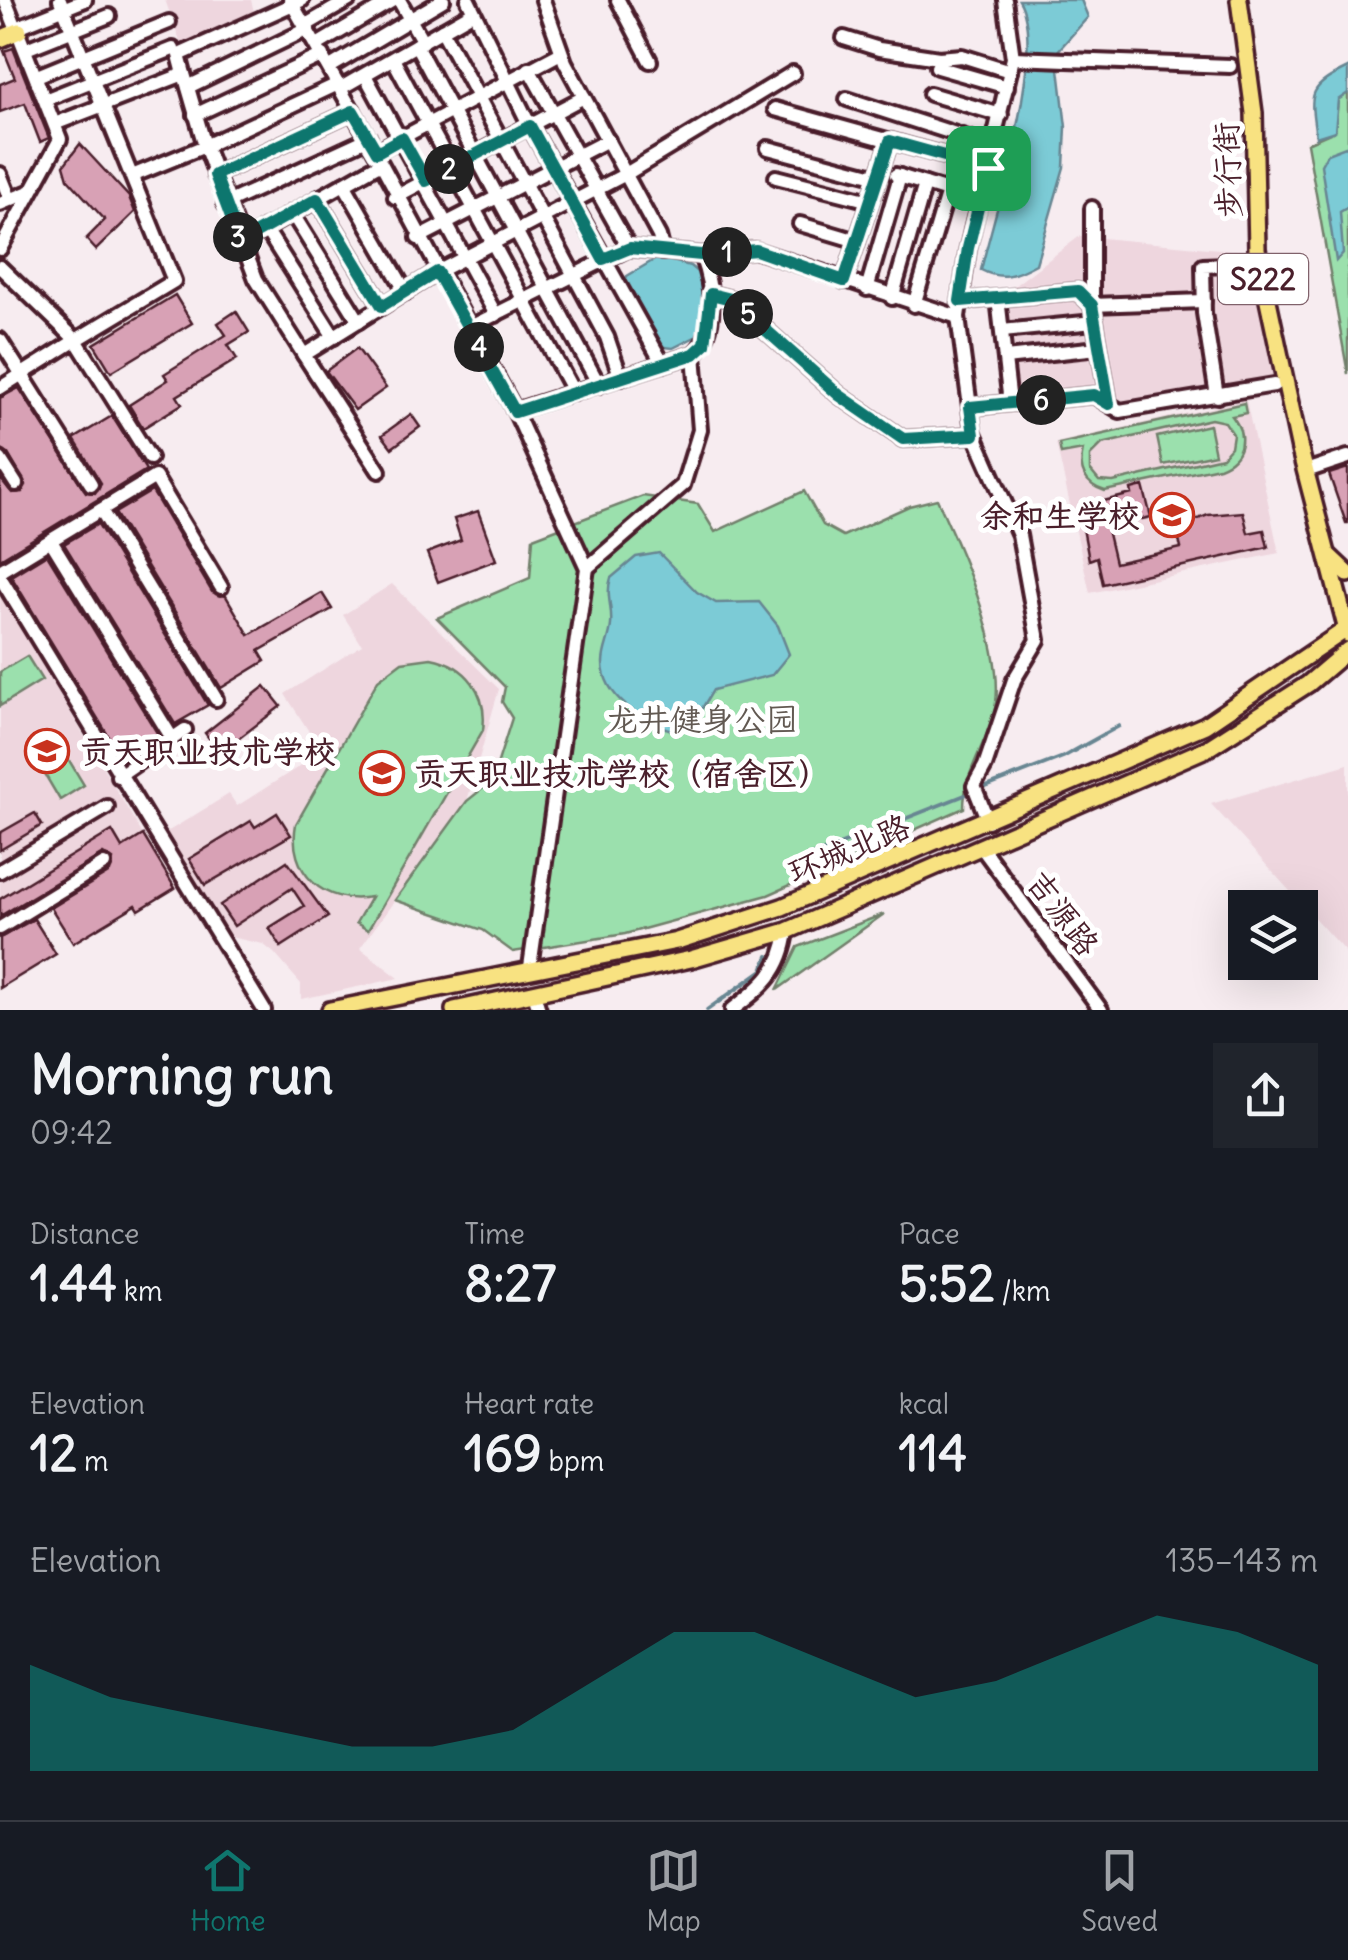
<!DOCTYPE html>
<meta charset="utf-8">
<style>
:root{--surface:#171b24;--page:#20242c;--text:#f1f3f6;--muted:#9ea1a6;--line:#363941;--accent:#0f766e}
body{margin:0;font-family:Delius,"LXGW WenKai TC",sans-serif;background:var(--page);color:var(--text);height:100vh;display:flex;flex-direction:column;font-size:38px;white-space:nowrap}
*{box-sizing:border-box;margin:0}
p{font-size:32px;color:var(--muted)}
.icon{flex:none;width:55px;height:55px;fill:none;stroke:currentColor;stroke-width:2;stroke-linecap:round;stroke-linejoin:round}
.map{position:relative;height:1010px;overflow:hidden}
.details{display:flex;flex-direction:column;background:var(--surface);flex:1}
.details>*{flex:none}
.controls{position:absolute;left:1228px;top:890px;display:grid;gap:20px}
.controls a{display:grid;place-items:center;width:90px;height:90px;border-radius:0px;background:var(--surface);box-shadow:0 10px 40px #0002;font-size:50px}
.pin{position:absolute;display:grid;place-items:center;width:85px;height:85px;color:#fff;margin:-42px;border-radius:20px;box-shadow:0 5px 15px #0006}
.km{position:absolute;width:50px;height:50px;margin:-25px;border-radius:50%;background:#222;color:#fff;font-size:28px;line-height:50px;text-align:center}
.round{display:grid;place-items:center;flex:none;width:105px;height:105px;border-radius:0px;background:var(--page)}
.head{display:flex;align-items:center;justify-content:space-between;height:170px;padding:0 30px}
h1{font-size:55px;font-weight:700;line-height:75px}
.figures{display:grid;grid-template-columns:repeat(3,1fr);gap:15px;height:170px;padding:10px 30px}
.figures div{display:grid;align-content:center}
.figures b{font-size:50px;font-weight:700}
.figures small{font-size:28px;font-weight:400}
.figures p{font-size:28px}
.chart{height:280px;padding:20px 30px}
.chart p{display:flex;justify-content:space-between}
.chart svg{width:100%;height:180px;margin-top:10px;fill:var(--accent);opacity:.7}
.menu{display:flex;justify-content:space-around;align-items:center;height:140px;border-top:2px solid var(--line);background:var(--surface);font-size:28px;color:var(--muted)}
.menu a{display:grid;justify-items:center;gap:5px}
.menu .on{color:var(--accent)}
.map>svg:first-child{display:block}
.built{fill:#eed6de}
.green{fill:#9be0ad;stroke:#72806c;stroke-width:2.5;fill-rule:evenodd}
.water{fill:#7bcbd6;stroke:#678692;stroke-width:2.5}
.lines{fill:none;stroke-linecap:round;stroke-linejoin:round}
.stream{stroke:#678692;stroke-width:4}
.building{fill:#d8a1b5;stroke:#4a1f2b;stroke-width:2.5}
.minor-casing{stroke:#4a1f2b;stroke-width:20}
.major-casing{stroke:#4a1f2b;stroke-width:22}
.minor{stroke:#fff;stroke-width:12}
.major{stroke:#f8e281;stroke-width:15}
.route-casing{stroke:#fff;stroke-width:20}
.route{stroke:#0f766e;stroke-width:12}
.labels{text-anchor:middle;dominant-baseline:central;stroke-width:10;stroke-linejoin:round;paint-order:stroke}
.shield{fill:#fff;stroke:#80626b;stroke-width:2.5}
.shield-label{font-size:30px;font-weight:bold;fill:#4a1f2b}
.street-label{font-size:32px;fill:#4a1f2b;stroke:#fff}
.poi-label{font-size:32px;font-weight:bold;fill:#4a1f2b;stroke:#fff;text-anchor:start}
.park-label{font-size:32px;fill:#625952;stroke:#fff}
</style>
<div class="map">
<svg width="1348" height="1010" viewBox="0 0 1348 1010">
<rect width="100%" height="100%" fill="#f7ecf0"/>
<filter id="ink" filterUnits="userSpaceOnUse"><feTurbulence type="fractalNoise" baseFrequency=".01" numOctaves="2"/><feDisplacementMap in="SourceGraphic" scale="20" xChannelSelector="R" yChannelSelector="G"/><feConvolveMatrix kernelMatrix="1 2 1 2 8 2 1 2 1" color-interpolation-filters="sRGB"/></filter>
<g filter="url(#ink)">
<g class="built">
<path d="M165,0H251L255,16L183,49Z"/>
<path d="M1080,236L1251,252L1274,385L1120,411L1094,395L1010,403L998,298Z"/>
<path d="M1246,400L1279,553L1090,593L1056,443Z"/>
<path d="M392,584L499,689L467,801L360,948L399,978L301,999V984L274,953L263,944L230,937L167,832L229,794L237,806L322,752L285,694L362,645L343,615Z"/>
<path d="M0,594L143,835L0,923Z"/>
<path d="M1348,764V955L1211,804Z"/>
</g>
<g class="green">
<path d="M1348,93V374L1307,143L1335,131L1338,99Z"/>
<path d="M1244,403L1246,413L1232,416C1248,436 1243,458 1219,467L1105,491C1085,485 1078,470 1083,450L1061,454L1059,444ZM1211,419L1225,422L1233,434L1231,447L1222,457L1113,482L1099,481L1090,470V456L1102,444Z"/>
<path d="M1209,425L1215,454L1163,465L1157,437Z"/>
<path d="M804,491L823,525L843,536L909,506L937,499C961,551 1009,656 994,713C985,747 964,772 964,808L768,895L625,934L513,952L483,930L395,900L467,801L492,781L512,718L502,702L505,687L437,618L530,578L533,538L643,496L698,504L715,532Z"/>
<path d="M27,656L42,680L0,706V672Z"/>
<path d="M431,658C467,665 488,693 483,730L368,930L356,923L371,897C324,906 287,872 296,824L378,680L402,662Z"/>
<path d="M58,742L84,785L60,800L34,756Z"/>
<path d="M884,914L777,990L798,947Z"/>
</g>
<g class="water">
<path d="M1019,0H1081L1088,17L1057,52L1066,127L1064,167L1036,264C1016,275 1002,281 981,270C995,211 1048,49 1019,0Z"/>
<path d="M1348,68V93L1338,100L1335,131L1316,137C1310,94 1306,88 1348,68Z"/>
<path d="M1348,146V207L1340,212L1343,253L1336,261L1321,165L1327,154Z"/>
<path d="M659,257L690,266L703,277L707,313L701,334L673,348L656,346L622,289L627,276Z"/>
<path d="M659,553L697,592L716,603L759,602L778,626L789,654L772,675L713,690L694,722L672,730C643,723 603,696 603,663C603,650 610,638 611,625C613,608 605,595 611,578L636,557Z"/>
</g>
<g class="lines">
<g class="stream">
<path d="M986,787L1063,757L1119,726"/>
<path d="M801,867L811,856L965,795"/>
<path d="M707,1010L763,970L768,956"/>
</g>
</g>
<g class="building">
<path d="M13,48L49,138L40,142L25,103L0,112V84L15,78L4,51Z"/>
<path d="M80,144L129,197L135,212L96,250L86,239L105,220L68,179L64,165Z"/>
<path d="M175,295L192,323L111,372L94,344Z"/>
<path d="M236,311L249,332L228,345L237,359L177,396L182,404L143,428L129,405L168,380L164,374L226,335L218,323Z"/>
<path d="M357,348L386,388L355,410L326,371Z"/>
<path d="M19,388L86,492L95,493L101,483L74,439L112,416L146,470L0,559V478L12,493L22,492L26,485L8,454L0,449V398Z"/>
<path d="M411,414L420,427L392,448L382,435Z"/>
<path d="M1348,468V523H1346L1329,474Z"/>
<path d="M1143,486L1151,517L1138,520L1137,514L1105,521L1115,563L1181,548L1176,528L1208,515L1243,512L1248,533L1264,530L1268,547L1103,584L1097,557L1089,560L1079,507L1132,494L1131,489Z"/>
<path d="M152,491L212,592L226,596L249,635L322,593L332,609L259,651L265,661L221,688L115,513Z"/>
<path d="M478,511L496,560L438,582L427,553L461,540L454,519Z"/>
<path d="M98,524L208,705L175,724L64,544Z"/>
<path d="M47,554L159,736L123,760L11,576Z"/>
<path d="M265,686L281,706L220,753L205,733Z"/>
<path d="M35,813L42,825L0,850V833Z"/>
<path d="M277,813L291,835L205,885L189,859L251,821L255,827Z"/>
<path d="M112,831L122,848L143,835L175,888L139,910L136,905L73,943L51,908L110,872L113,860L103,854L0,916V899Z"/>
<path d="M287,861L328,917L281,947L269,928L304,906L292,888L234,926L220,905Z"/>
<path d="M34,919L56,954L0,988V938Z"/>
</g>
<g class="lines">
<defs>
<g id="minor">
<path d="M290,0L378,156"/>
<path d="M399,0L423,42"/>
<path d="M468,0L530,126L663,364"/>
<path d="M543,0L565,62L659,236L663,252"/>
<path d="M618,0L650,61"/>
<path d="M306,25L349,0"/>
<path d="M442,30L607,337L621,378"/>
<path d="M19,31L23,25L85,0"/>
<path d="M844,38L879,49L939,58L962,56L1010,71"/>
<path d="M317,45L393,0"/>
<path d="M416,45L599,385"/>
<path d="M26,49L109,16"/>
<path d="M1013,58L1230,66"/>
<path d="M393,59L574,393"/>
<path d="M330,67L443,0"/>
<path d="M937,67L1007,87"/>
<path d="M529,69L629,248"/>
<path d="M184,74L179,55L302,0"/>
<path d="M365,75L496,315"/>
<path d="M37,76L169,22"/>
<path d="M188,87L308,29"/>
<path d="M341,88L472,13"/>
<path d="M930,94L1001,115"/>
<path d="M47,99L173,49"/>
<path d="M847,99L993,146"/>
<path d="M775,109L988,168"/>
<path d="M195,115L323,55"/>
<path d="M57,123L184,74L205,146L338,84"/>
<path d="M768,148L878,177"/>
<path d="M377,151L561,53"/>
<path d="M0,174L10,199"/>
<path d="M215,175L353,111"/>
<path d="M896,175L980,201"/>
<path d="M132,176L205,146L256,279L304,355L437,272L626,174L793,73"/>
<path d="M776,177L870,201"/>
<path d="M344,184L406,292"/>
<path d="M395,197L584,97"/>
<path d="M317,199L382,306"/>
<path d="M0,204L29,192"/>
<path d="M225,204L369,138"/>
<path d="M1092,208V305L1109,404"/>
<path d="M292,213L359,321"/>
<path d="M800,224L857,241"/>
<path d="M265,228L334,337"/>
<path d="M418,238L608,140"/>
<path d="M240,243L381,163L515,411L587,568L530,967"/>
<path d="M0,249L60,139L5,0"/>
<path d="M0,267L76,340L174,281L60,0"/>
<path d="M844,281L890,141"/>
<path d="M867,289L900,176"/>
<path d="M711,294L731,299L839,395L903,439L974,435"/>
<path d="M892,298L925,184"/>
<path d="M998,298L1010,403"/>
<path d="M961,301L1078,291L1092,305L1204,301"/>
<path d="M914,305L948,191"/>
<path d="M468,328L629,248L701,255"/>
<path d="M1002,331L1094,322"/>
<path d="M0,340L91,484"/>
<path d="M304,355L379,471"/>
<path d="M1005,358L1098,348"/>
<path d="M0,388L76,340L150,458"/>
<path d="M1217,396L1204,313L1203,266L1252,264"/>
<path d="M970,407L958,317L968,248L1013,58L1005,0"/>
<path d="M515,411L694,354"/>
<path d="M0,459L16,484"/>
<path d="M1309,470L1348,457"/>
<path d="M101,510L216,699"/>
<path d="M51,541L172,738"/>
<path d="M587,568L683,485L700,430L694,354C720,329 712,286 701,255L755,250L958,317"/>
<path d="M0,571L155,477L221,587"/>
<path d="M0,577L264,1010"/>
<path d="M118,776L185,730"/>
<path d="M988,821L974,786L985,766L1014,680L1038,640L1019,535L973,431L970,407L1094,395L1120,411L1274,385"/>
<path d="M982,848L1101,1010"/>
<path d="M0,871L107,807"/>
<path d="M0,928L104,864"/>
<path d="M534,993L539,1010"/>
<path d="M732,1010C763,986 782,971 787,931"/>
</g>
<g id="major">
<path d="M1239,0L1254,113L1257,249L1300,450L1348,634"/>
<path d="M0,39L19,31"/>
<path d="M1329,556L1348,574"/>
<path d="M330,1010L677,941L782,907L1205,725L1348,628"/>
<path d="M454,1010L691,959L787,931L1208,748L1308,684L1348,650"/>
</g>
</defs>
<use href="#minor" class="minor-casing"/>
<use href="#major" class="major-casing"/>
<use href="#minor" class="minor"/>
<use href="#major" class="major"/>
</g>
</g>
<g class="lines" filter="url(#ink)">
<defs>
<path id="route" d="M353,111L377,152L402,138L426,181L530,126L603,259L630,248L701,255L756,250L844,281L890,141L988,168L968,248L960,301L1078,291L1092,305L1109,404L1094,395L970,407L974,435L903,439L839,395L731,299L711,294L705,344L694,354L515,412L437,272L382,306L317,199L240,242L215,175Z"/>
</defs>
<use href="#route" class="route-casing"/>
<use href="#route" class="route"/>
</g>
<defs>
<symbol id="school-ring" viewBox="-11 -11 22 22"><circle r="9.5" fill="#fff" stroke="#c8321e" stroke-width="1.5"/><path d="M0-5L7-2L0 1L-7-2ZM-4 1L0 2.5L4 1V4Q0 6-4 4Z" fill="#c8321e"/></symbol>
</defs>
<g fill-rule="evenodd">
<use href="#school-ring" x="1147" y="490" width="50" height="50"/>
<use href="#school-ring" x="22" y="726" width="50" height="50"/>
<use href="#school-ring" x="357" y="748" width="50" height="50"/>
</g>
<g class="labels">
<rect class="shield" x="1218" y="254" width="90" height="50" rx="8"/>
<g class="shield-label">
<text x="1263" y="279">S222</text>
</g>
<g class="street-label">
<text transform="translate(1227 170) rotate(-92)">步行街</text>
<text transform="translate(849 849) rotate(-23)">环城北路</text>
<text transform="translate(1063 913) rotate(53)">吉源路</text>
</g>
<g class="poi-label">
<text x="1140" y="515" text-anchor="end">余和生学校</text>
<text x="80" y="751">贡天职业技术学校</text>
<text x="414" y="773">贡天职业技术学校（宿舍区）</text>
</g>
<g class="park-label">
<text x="702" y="719">龙井健身公园</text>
</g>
</g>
</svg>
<div class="controls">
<a><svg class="icon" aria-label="layers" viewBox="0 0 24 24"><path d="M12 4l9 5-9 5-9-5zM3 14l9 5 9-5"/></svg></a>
</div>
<div class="pin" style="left:988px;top:168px;background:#1e9e55"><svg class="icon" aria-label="arrive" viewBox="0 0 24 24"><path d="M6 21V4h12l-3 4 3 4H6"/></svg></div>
<b class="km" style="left:727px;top:252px">1</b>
<b class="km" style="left:449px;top:169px">2</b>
<b class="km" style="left:238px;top:237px">3</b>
<b class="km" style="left:479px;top:347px">4</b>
<b class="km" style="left:748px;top:314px">5</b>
<b class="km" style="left:1041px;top:400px">6</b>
</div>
<section class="details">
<div class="head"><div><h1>Morning run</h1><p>09:42</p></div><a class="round"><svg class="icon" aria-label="share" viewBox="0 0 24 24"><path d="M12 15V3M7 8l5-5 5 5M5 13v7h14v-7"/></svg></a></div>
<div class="figures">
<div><p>Distance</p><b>1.44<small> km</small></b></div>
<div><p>Time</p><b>8:27</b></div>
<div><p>Pace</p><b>5:52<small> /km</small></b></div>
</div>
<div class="figures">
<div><p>Elevation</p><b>12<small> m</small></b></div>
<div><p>Heart rate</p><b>169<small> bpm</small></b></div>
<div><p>kcal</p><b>114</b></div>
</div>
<div class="chart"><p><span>Elevation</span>135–143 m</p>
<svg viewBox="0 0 160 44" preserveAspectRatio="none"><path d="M0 44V18L10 26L20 30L30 34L40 38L50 38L60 34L70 22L80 10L90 10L100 18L110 26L120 22L130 14L140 6L150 10L160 18V44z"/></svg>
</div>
</section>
<nav class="menu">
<a class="on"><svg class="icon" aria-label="home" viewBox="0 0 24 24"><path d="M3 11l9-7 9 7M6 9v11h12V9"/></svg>Home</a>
<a><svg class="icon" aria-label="map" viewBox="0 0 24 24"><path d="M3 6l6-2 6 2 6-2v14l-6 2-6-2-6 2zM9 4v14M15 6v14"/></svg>Map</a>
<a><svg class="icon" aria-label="saved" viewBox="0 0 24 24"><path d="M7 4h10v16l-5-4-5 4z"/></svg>Saved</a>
</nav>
